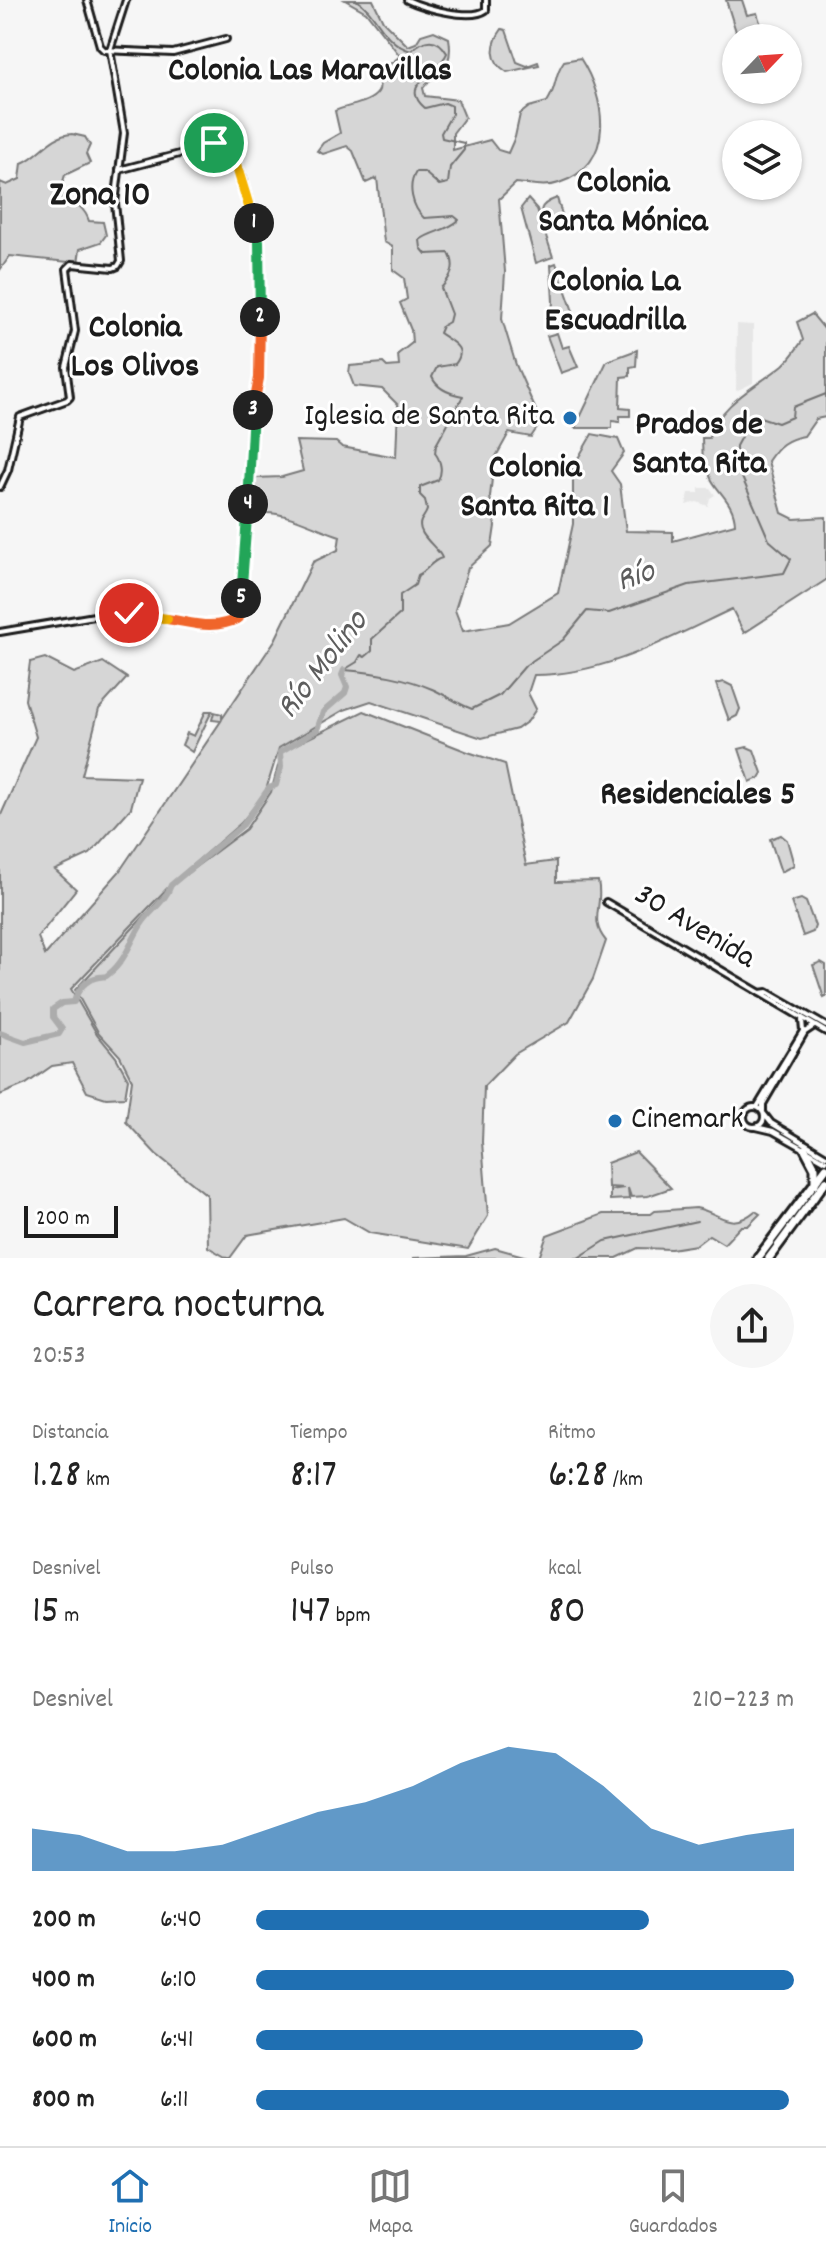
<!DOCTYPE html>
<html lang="es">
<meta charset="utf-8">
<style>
:root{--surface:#fff;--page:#f6f6f6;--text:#222;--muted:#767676;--line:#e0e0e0;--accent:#1f6fb2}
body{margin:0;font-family:Dekko,sans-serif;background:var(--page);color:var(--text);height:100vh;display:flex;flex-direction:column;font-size:30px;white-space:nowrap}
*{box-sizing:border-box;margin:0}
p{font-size:26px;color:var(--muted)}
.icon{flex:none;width:44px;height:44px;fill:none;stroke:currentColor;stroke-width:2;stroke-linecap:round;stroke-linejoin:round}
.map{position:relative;height:1258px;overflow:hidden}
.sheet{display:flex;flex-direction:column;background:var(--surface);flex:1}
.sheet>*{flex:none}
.needle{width:52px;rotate:65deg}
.fabs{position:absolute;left:722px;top:24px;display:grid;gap:16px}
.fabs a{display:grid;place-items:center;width:80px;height:80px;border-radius:50%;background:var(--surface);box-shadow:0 2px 6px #0004;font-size:40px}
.scale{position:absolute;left:24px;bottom:20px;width:94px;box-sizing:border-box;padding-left:8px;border:4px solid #1c1c1c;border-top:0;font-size:22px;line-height:28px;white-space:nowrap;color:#1c1c1c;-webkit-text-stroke:6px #fff;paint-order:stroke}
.pin{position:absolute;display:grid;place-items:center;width:68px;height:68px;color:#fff;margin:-34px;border:4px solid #fff;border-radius:50%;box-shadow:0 2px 8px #0007}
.km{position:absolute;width:40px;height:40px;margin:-20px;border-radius:50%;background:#222;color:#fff;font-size:22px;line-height:40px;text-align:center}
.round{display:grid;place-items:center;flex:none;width:84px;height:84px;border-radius:42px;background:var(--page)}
.headline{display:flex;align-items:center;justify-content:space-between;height:136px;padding:0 32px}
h1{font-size:44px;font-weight:600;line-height:60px}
.figures{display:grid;grid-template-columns:repeat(3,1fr);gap:12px;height:136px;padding:8px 32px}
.figures div{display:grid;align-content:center}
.figures b{font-size:40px;font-weight:600}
.figures small{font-size:22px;font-weight:400}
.figures p{font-size:22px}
.chart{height:224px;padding:16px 32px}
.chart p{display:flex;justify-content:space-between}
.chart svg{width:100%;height:144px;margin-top:8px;fill:var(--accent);opacity:.7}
ul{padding:0 32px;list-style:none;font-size:26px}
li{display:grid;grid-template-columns:128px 96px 1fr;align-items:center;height:60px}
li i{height:20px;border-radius:10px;background:var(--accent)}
.tab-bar{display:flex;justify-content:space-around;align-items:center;height:112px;border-top:2px solid var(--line);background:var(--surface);font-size:22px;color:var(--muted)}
.tab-bar a{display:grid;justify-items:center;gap:4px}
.tab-bar .current{color:var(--accent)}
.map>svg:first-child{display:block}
.built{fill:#e6e6e6}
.green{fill:#d6d6d6;stroke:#797979;stroke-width:2}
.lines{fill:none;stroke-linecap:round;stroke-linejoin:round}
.stream{stroke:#727272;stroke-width:2}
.river{stroke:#acacac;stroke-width:6}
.minor-casing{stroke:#1c1c1c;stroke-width:10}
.highway-casing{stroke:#1c1c1c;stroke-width:13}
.minor{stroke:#fff;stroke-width:4}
.highway{stroke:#fff;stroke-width:7}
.split-1-casing{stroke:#fff;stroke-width:16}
.split-2-casing{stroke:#fff;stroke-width:16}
.split-3-casing{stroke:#fff;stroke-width:16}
.split-4-casing{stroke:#fff;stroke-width:16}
.split-5-casing{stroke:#fff;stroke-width:16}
.split-6-casing{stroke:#fff;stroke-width:16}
.split-7-casing{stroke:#fff;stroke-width:16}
.split-1{stroke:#f5b400;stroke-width:10}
.split-2{stroke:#22a559;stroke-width:10}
.split-3{stroke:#f0652b;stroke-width:10}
.split-4{stroke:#22a559;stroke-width:10}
.split-5{stroke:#22a559;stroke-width:10}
.split-6{stroke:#f0652b;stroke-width:10}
.split-7{stroke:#f5b400;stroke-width:10}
.poi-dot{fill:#1f6fb2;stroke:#fff;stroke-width:3}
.labels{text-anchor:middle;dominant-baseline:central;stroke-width:6;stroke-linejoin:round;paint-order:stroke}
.poi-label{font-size:32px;fill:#1c1c1c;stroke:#fff;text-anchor:end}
.street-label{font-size:32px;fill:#1c1c1c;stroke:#fff}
.neighbourhood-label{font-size:34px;font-weight:bold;fill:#1c1c1c;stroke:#fff}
.water-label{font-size:34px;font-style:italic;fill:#5d5d5d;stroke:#fff}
.quarter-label{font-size:36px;font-weight:bold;fill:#1c1c1c;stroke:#fff}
</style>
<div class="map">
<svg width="826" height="1258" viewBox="0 0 826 1258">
<rect width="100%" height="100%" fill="#f6f6f6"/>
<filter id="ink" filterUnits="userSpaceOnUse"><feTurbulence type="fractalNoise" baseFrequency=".0125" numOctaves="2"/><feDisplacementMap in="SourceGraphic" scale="16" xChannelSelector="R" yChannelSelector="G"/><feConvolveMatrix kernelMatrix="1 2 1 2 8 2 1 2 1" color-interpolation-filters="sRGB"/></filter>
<g filter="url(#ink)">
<g class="built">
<path d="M737,324L753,325V383L736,391Z"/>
<path d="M699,488H710L715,495L710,498L708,506L697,502L686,505L689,493H699Z"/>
</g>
<g class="green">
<path d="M345,0H373L383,21L408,46L416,43L421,35L434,31L449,38C454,69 440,67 423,88L425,96L458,100L465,117L453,133V150L490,140L498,150L508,153L515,137L520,114L529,107L547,102C558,86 553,76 564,61L580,58C606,98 617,164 559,183C546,188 530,184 516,183L499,199L505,272L502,319L516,365L541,422L531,437L509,433L494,460L490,497L495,526L492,546L468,568L455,610L463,631L509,623L558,593L573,524V467L592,434L618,439L624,453L611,471L620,484L626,531L673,532V541L735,524C734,497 708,488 708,466H703L702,438H709C720,403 756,387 783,365C791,358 797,348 803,340L797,322L812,314L826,331V417L816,419L804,436C786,439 778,446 768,461L782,513L794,519L826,517V580L744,633L732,609C670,638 605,675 534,675L528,693L536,709L528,721L517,729L482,738L371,701L344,710L279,748L265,793L241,823L175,880L71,989L97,1034L116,1057L128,1079L125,1097L106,1098L87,1092L72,1063L52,1066L26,1084L0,1095V817L36,737L25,700L30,662L45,658L74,673L103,662L127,678L99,709L82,775L139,777L131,808L90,854L55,870L76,889L38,937L45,955L119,872L221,721L212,720L214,712L222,714V719L275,640L313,562L338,550L340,536C317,529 289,513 266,513L259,505L253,503L254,478L282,477L303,471L296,441L336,442L342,447L396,457L398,405L382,389L354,386L349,373L350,366L383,363L387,367L399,366L398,354L412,343L411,330L400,303L407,299L404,278L393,270V247L384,242L377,178L366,183L353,151L347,146L323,154L317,151L323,143L340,133L335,111C347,105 370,104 378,92C382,86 377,80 380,73C383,66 394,63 400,56L366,12Z"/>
<path d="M726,0H742L747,15L757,13L763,31L738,38Z"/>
<path d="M502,29L506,30L517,62L527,66L538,62L539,65L507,72C489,61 491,44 502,29Z"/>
<path d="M72,134L85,137L90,145L86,154L90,163L65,175L61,188L65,198C77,203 85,209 89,221L103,222L106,235L101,242L80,249L78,263L10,256L0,270V182L7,185L20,179L22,163C41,155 50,135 72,134Z"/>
<path d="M557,198L563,218L554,222L555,225L546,229C539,211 537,205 557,198Z"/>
<path d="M528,199L537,209L553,257L536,263L521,208Z"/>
<path d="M556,263L576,320L550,329L553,302L551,265Z"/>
<path d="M557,333L562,348L569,346L578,367L561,373L547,336Z"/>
<path d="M637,350L636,366L630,367V376L621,377L620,408L630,409V416H620V422L612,421V428H575L607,361Z"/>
<path d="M724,682L732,686L740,709L737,716L729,720L716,684Z"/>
<path d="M206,711H212L192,752L182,745L187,733L194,736Z"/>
<path d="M364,711L468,752L505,764L526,865L556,861V882L598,881C604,907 588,919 606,941L593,979L569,1022L515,1054L484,1086L482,1142L488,1216L468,1249L370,1233L344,1218L247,1235L230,1258H227L208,1247L207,1195L156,1154L126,1122L132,1080L120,1056L98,1032L75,990L177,881L246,829L271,792L282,751Z"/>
<path d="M747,747L754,750L762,773L759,778L750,782L739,749Z"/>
<path d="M781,835L787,840L794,865L781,872L770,839Z"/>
<path d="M801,899L806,902L815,926L813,932L803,936L791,902Z"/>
<path d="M821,962L826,965V997L824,998L813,965Z"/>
<path d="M636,1152L671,1188L648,1196L631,1197L628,1188L629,1199L610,1200V1190L624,1188L608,1187L607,1163Z"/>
<path d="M696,1208C721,1213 730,1232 755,1211L760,1214L748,1226H741L724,1244L709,1235L696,1245L671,1249L638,1248L617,1258H539L547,1235L603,1214H651L655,1211Z"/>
<path d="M495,1248L531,1258H412L466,1256Z"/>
</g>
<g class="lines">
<g class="stream">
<path d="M344,670L357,662L361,655L365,657L372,651V639L400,614V595L415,585L418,575C429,570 430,561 442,558C439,548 415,534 421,521C423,517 426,514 427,510L425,500L420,495V487L438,480C443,472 441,461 435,453L436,445L463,396C451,394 437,389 432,377L437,367L455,364C468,348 452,342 439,333L442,326L449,322L451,314L441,288C451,277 457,267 449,253L426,254L421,248L420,240C432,231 447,231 459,220L454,216L424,218C412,207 407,186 416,172H424L439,185L448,183L450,167L464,150V143L442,138L441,133L452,114V106L445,103L425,108C397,84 440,73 447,53C437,36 424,38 411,51C382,43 377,11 356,0"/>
<path d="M345,670C376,673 404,677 432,689C446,695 458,704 472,709L500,695L526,665L563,640L587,611L609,613L689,585L784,573L791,559L769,540L741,475L736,454V446L749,422L760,417L778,423L792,417L793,407L826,394"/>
<path d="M578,1258L605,1241L697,1221"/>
</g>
<path class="river" d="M0,1033L25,1042L59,1034L62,1029L53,1017V1009L62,1003L74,1002C77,990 86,979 99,977C107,975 103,979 110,973C125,961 131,941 141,925C150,910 165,903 171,885L243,825L269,788L276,785L281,767L280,752L317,730L323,712L345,693L347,687L342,675L344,670"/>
<defs>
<g id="minor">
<path d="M87,0L100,46L104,50L173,53L226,39"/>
<path d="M407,0C424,8 471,21 486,10V0"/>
<path d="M0,487L8,470L20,417L67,400L70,397L66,367L75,331L67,269L72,264L113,268L118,266L121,261L115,203L124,133L110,50L126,0"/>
<path d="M0,632L118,612L212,627L239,617L247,534L253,413L259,378L260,268L258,238L241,175L221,143L119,170"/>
<path d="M606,902L826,1032"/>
<path d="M760,993L767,992L826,1026"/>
<path d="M757,1107L803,1031L802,1020"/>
<circle cx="754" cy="1117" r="10"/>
<path d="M763,1111V1104L805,1032L814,1026"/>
<path d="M764,1114L771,1123L826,1156"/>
<path d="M756,1127L773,1131L826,1161"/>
</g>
<g id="highway">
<path d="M805,1149L815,1168V1184"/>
<path d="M758,1258L826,1168"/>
<path d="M769,1258L826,1181"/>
</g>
</defs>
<use href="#minor" class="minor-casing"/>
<use href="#highway" class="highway-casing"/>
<use href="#minor" class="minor"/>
<use href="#highway" class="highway"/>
</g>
</g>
<g class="lines" filter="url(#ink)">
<defs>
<path id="split-1" d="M214,143H221L236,164L254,223"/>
<path id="split-2" d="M254,223L259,241L260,317"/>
<path id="split-3" d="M253,410L259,378L260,317"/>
<path id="split-4" d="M248,504L253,410"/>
<path id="split-5" d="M241,598L248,504"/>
<path id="split-6" d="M167,619C194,623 212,631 239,618L241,598"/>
<path id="split-7" d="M129,613L167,619"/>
</defs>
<use href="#split-1" class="split-1-casing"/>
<use href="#split-2" class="split-2-casing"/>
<use href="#split-3" class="split-3-casing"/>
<use href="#split-4" class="split-4-casing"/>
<use href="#split-5" class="split-5-casing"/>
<use href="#split-6" class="split-6-casing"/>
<use href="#split-7" class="split-7-casing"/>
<use href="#split-1" class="split-1"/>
<use href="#split-2" class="split-2"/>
<use href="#split-3" class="split-3"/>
<use href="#split-4" class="split-4"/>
<use href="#split-5" class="split-5"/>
<use href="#split-6" class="split-6"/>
<use href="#split-7" class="split-7"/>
</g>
<g class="poi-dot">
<circle cx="570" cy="418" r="8"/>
<circle cx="615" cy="1121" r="8"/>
</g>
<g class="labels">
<g class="poi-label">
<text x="554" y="418">Iglesia de Santa Rita</text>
<text x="631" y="1121" text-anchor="start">Cinemark</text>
</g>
<g class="street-label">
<text transform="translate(694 928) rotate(31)">30 Avenida</text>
</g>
<g class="neighbourhood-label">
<text x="310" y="72">Colonia Las Maravillas</text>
<text x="623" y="184">Colonia<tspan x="623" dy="39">Santa Mónica</tspan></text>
<text x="615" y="283">Colonia La<tspan x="615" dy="39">Escuadrilla</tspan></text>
<text x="135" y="329">Colonia<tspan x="135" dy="39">Los Olivos</tspan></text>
<text x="699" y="426">Prados de<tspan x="699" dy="39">Santa Rita</tspan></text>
<text x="535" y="469">Colonia<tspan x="535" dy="39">Santa Rita 1</tspan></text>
<text x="698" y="796">Residenciales 5</text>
</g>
<g class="water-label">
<text transform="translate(636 578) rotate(-19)">Río</text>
<text transform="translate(324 666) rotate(-52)">Río Molino</text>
</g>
<g class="quarter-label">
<text x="100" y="197">Zona 10</text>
</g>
</g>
</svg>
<div class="fabs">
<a><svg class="needle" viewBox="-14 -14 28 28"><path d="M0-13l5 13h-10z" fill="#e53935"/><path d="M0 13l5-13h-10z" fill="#767676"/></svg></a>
<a><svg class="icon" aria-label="layers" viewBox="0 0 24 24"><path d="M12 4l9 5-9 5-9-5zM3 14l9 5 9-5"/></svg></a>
</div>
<div class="scale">200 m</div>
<div class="pin" style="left:214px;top:143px;background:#1e9e55"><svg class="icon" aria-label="arrive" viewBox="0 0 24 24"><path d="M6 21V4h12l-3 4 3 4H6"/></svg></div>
<div class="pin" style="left:129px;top:613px;background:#d93025"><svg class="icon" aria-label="check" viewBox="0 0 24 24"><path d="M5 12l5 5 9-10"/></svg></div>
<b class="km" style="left:254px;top:223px">1</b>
<b class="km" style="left:260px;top:317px">2</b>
<b class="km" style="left:253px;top:410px">3</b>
<b class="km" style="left:248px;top:504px">4</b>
<b class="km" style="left:241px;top:598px">5</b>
</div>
<section class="sheet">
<div class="headline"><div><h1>Carrera nocturna</h1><p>20:53</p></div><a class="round"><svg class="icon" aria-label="share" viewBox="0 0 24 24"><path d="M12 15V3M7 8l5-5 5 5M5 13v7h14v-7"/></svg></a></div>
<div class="figures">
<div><p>Distancia</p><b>1.28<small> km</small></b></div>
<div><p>Tiempo</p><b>8:17</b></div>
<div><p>Ritmo</p><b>6:28<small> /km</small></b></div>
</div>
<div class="figures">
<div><p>Desnivel</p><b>15<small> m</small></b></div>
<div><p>Pulso</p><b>147<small> bpm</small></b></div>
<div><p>kcal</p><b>80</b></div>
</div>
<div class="chart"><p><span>Desnivel</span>210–223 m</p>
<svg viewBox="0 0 160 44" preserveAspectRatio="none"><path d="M0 44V31L10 33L20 38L30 38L40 36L50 31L60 26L70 23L80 18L90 11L100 6L110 8L120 18L130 31L140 36L150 33L160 31V44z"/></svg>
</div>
<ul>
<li><b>200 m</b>6:40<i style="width:73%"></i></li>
<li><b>400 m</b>6:10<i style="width:100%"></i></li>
<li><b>600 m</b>6:41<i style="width:72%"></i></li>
<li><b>800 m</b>6:11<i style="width:99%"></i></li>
</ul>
</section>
<nav class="tab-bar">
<a class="current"><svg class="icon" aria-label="home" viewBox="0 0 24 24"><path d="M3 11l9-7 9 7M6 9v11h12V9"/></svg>Inicio</a>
<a><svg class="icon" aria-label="map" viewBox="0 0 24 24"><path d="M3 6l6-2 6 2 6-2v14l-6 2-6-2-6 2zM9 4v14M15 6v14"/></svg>Mapa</a>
<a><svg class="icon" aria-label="saved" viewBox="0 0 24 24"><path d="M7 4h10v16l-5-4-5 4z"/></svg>Guardados</a>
</nav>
